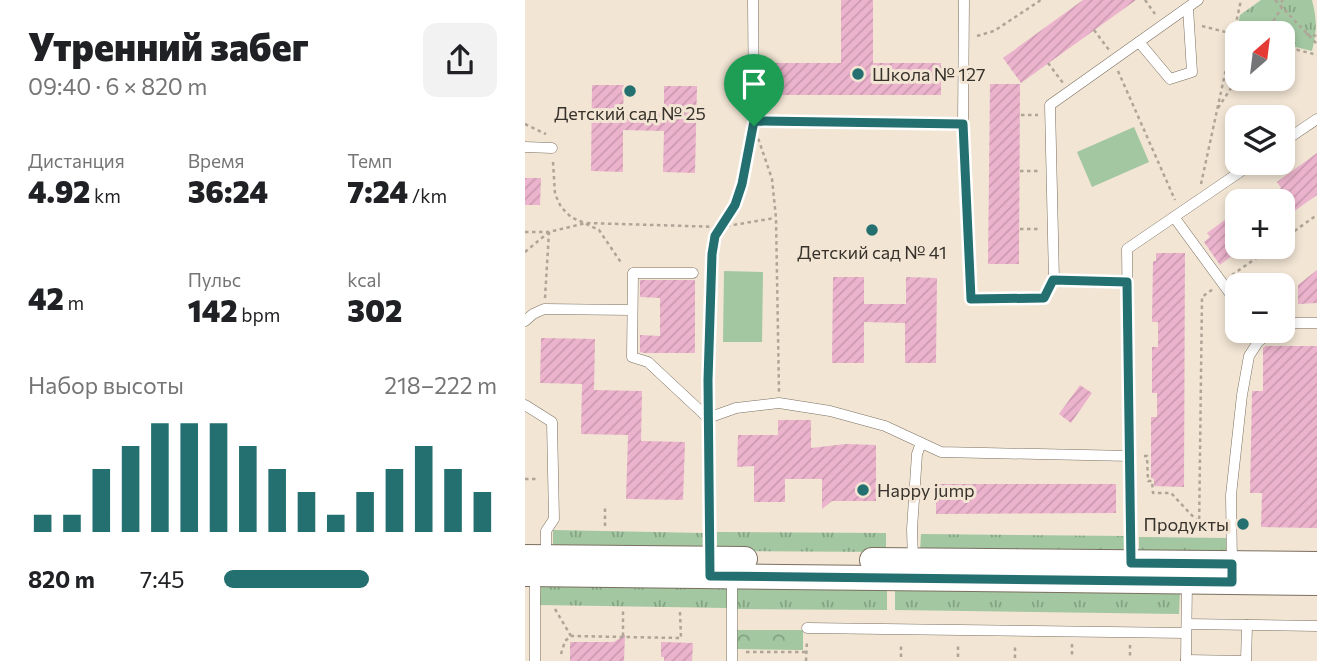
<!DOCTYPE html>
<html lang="ru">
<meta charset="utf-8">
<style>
:root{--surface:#fff;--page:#f2f2f2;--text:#202124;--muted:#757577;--accent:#246f6f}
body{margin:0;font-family:Commissioner,sans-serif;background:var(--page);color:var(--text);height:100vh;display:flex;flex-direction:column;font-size:26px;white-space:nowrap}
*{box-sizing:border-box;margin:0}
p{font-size:23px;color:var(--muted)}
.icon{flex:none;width:38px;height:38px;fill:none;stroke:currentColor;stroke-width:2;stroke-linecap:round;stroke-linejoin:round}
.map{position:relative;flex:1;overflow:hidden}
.panel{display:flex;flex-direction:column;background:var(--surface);width:525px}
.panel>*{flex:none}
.needle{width:46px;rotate:28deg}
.fabs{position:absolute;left:700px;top:21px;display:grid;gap:14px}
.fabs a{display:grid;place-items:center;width:70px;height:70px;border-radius:14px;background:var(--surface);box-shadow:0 4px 10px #0003;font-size:35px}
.pin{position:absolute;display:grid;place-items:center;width:60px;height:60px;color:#fff;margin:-72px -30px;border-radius:50% 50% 50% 0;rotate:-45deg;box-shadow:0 0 7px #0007}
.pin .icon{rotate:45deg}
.round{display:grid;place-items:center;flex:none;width:74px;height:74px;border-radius:14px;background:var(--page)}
.overview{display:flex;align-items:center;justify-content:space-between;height:119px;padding:0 28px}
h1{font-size:38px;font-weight:800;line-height:52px}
.metrics{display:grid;grid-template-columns:repeat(3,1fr);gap:10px;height:119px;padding:7px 28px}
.metrics div{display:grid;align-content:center}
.metrics b{font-size:30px;font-weight:800}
.metrics small{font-size:19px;font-weight:400}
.metrics p{font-size:19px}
.chart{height:196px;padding:14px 28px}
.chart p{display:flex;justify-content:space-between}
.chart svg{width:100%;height:126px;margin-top:7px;stroke:var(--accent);stroke-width:6}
ul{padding:0 28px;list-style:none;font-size:23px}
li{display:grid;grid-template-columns:112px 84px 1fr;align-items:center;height:52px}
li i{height:18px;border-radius:9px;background:var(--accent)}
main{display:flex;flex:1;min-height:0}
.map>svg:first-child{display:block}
.grass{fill:url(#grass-tufts)}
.forest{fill:url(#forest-crowns)}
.pitch{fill:#a2c7a1}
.building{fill:url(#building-hatch)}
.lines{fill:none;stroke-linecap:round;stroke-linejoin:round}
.service-casing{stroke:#7b6f60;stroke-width:11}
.tertiary-casing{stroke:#7b6f60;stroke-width:26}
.path{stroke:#afa597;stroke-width:2.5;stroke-dasharray:3.5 3.5;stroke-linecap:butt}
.service{stroke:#fff;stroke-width:10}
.tertiary{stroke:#fff;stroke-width:24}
.route-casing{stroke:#fff;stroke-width:14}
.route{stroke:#246f6f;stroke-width:9}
.poi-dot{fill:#246f6f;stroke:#f2e5d4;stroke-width:2.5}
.labels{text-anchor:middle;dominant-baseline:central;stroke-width:6;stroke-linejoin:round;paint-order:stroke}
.poi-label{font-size:18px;fill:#37322b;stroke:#f2e5d4;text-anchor:start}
</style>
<main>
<section class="panel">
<div class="overview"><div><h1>Утренний забег</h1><p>09:40 · 6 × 820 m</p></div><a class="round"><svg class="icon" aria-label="share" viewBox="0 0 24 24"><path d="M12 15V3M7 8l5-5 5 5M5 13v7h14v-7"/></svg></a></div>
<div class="metrics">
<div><p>Дистанция</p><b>4.92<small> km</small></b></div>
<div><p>Время</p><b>36:24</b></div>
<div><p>Темп</p><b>7:24<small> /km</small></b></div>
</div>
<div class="metrics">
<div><b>42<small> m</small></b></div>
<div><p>Пульс</p><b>142<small> bpm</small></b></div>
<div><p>kcal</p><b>302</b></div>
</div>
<div class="chart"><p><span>Набор высоты</span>218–222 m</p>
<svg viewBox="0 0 160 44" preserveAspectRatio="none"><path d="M5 44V38M15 44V38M25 44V22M35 44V14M45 44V6M55 44V6M65 44V6M75 44V14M85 44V22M95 44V30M105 44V38M115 44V30M125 44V22M135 44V14M145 44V22M155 44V30"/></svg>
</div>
<ul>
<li><b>820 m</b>7:45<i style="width:53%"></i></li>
</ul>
</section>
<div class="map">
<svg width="792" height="661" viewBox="0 0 792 661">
<defs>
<pattern id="grass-tufts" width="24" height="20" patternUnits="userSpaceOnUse" patternTransform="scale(1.75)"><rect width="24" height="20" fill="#a2c7a1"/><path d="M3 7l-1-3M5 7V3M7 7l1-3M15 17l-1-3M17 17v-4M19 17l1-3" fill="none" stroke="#85a283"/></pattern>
<pattern id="forest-crowns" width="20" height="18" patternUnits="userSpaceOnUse" patternTransform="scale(1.75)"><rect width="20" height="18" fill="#a2c7a1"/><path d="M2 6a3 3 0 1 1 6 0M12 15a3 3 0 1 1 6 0" fill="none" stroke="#85a283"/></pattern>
<pattern id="building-hatch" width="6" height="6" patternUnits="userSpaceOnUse" patternTransform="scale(1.75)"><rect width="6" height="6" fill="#ecb3cd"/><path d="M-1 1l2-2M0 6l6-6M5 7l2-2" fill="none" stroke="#cb9ab0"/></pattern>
</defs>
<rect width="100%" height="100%" fill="#f2e5d4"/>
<g class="grass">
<path d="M736,0H787C792,20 792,30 787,51L758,44V33L711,32L715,15Z"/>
<path d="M28,530L178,533V551L28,549Z"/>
<path d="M192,532L361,533V552L192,551Z"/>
<path d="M396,534L602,536V555L395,552Z"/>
<path d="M614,537L701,538V556L614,555Z"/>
<path d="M16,584L202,587V608L15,605Z"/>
<path d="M212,587L362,588V610L212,609Z"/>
<path d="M370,588L655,592L654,614L370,610Z"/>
</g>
<path class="forest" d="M212,630H278V650L212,649Z"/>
<g class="pitch">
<path d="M609,127L624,162L567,187L552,152Z"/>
<path d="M199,271L238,272L237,342H198Z"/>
</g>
<g class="building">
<path d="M316,0H348V63H416V95H245V63H316Z"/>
<path d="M558,0H611L496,83L478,58Z"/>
<path d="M465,84H495L494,264H463Z"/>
<path d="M67,85H99L98,112L139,113V86H172L170,173L138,172L139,131L98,130V172L66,171Z"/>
<path d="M792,153V195L758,219V201H738L756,188L752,182Z"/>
<path d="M0,178H16L15,205H0Z"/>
<path d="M712,211V252L695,265L679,242L685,237L682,233Z"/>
<path d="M631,253H660L659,487L629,486V479L626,478V417H632V393H627V347H633V322H627L628,261H631Z"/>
<path d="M792,270V303L773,304V285Z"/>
<path d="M308,277H339V304H381V277L412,278L411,363H380V323L339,322V363H307Z"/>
<path d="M115,280H170V353H119L115,352V335L135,336V298L115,297Z"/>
<path d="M16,338L70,339L69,390L117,391L116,441L160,442L158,500L101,499L103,435L56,434L57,384L15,383Z"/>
<path d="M741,346H792V528L736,527L737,493H725L727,391H738V348Z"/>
<path d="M555,385L567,393L546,423L534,414Z"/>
<path d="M253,420H286V448L321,444L351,445V501H307L297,509V479H260V502H229V466L212,467L213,435H253Z"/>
<path d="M411,484H591V513L411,514Z"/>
<path d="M100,635L99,661H45V642H89Z"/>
<path d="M136,642L168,643L167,661H139V657H136Z"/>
</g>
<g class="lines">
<defs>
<g id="service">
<path d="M228,0L229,121L438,124"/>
<path d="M439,0L438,124L446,299L519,298L529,280L525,105L673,0"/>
<path d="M614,42L645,79L667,72L663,8"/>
<path d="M758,142L792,119"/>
<path d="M0,147L27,148"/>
<path d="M649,217L712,303"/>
<path d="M168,273H108L107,357L123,362L183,418L185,560"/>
<path d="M529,280L602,282"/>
<path d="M0,321L8,314L19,309L107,310"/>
<path d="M758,326L766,323H792"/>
<path d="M183,380V418L211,408L254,403L305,411L360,426L416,452L605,456"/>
<path d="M0,405L27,422L29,519L21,531V555"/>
<path d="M388,561L387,529L392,454L396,443"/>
<path d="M606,561L602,249L728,163"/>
<path d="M707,564L706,495L717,395L724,356L733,342L747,331"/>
<path d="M10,574V661"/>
<path d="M662,624L792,626"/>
<path d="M282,628L661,633"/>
<path d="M661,660L721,661L722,625"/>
<path d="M207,661V578"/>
<path d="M661,661L662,581"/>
</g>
<g id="tertiary">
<path d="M0,557L220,559"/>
<path d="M347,560L792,564"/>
<path d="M0,574L792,583"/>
</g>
</defs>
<use href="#service" class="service-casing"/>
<use href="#tertiary" class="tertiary-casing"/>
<g class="path">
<path d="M620,0L630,14"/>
<path d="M750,0L792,44"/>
<path d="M677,26L712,35"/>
<path d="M569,30L584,50"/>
<path d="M741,33L757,7V0"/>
<path d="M781,34L792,36"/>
<path d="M452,36L469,31L516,0"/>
<path d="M758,46L792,55"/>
<path d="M523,63L538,83"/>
<path d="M593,71L650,200"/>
<path d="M693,108L712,79"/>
<path d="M496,115H513"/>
<path d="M0,124L21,134"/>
<path d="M231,132L247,179L251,218L254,392"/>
<path d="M28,162L30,194L36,207L46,217L74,230L97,264"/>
<path d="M495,171H513"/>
<path d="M676,184L716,0"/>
<path d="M495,229H516"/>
<path d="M0,232H24L61,223L196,227L250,218"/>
<path d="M758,239L792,215"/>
<path d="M0,252L24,232"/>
<path d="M707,275L747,247"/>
<path d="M20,298L24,232"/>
<path d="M183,369L187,254L190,236L210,205L217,184L228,132"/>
<path d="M619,456H622L623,481H627L628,493H646L674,523"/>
<path d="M0,479H14"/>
<path d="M80,526V505"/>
<path d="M674,533L677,297L688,289"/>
<path d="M30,609L46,636"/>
<path d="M98,636V611"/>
<path d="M547,644V658"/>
<path d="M605,645V659"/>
<path d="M221,652H281"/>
<path d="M36,654L40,641L46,636L156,638L155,612"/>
<path d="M376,657V643"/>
<path d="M433,657V643"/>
<path d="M490,658V644"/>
<path d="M281,661L282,640"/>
</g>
<use href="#service" class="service"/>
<use href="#tertiary" class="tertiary"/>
</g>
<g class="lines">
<defs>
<path id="route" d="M229,121L438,124L446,299L519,298L528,280L602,282L606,563L707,564V582L185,576L183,380L187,254L190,236L210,205L217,184Z"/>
</defs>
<use href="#route" class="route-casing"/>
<use href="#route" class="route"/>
</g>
<g class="poi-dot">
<circle cx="333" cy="74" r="7"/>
<circle cx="105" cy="91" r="7"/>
<circle cx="347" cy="230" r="7"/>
<circle cx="338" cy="490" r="7"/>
<circle cx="718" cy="524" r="7"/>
</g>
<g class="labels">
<g class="poi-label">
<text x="347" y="74">Школа № 127</text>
<text x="105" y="113" text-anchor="middle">Детский сад № 25</text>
<text x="347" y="252" text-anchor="middle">Детский сад № 41</text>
<text x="352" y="490">Happy jump</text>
<text x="704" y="524" text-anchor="end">Продукты</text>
</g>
</g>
</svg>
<div class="fabs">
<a><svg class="needle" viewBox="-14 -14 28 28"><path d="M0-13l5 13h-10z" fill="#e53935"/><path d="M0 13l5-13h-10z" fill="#757577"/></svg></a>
<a><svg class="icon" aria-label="layers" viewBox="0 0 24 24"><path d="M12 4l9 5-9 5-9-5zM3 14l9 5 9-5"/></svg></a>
<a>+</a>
<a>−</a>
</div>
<div class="pin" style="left:229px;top:126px;background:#1e9e55"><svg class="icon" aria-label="arrive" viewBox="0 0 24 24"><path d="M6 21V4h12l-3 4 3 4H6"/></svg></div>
</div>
</main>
